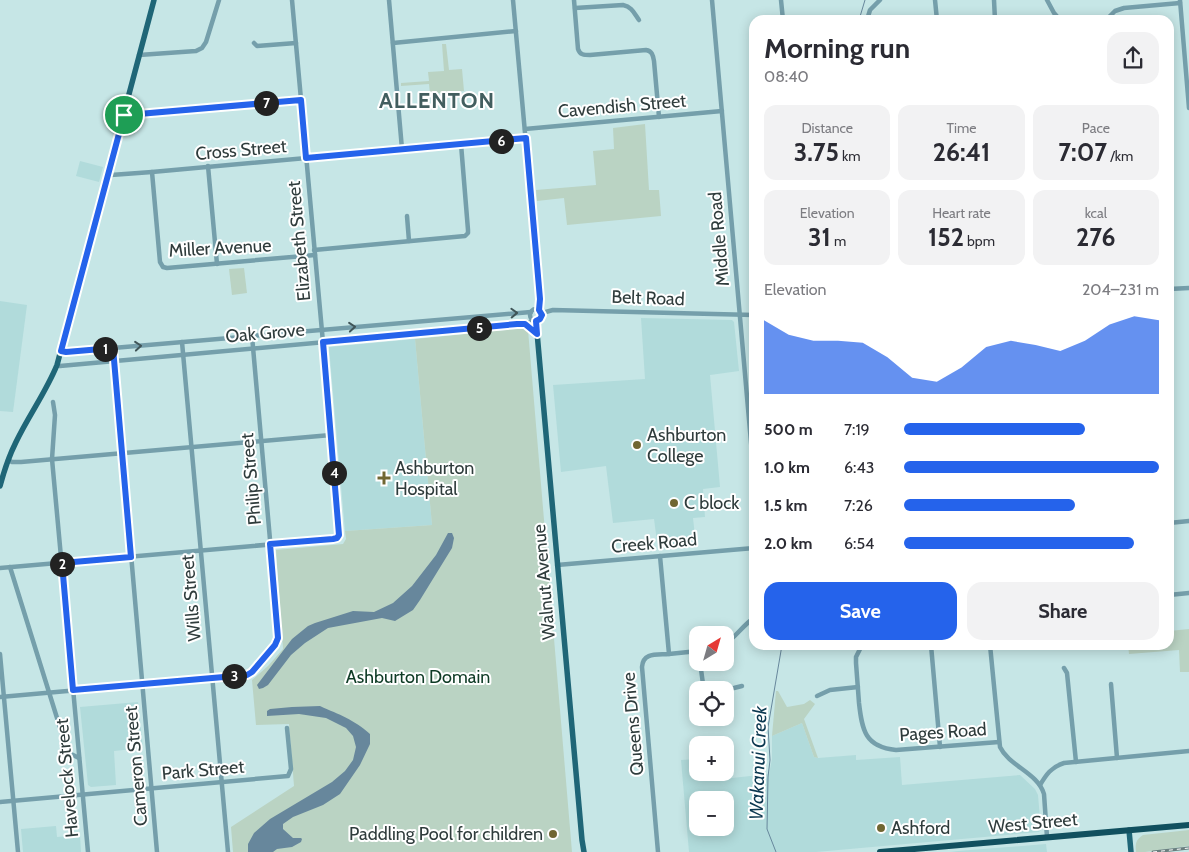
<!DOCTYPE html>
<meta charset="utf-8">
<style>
:root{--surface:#fff;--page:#f2f2f3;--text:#2b2b33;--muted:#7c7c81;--accent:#2563eb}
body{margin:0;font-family:Cabin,sans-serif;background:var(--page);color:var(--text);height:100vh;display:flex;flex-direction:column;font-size:19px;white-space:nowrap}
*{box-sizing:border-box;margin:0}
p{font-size:16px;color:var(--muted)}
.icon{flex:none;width:28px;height:28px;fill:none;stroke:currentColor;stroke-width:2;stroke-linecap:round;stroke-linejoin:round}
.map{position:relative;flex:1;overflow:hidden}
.details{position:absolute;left:749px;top:15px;width:425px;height:635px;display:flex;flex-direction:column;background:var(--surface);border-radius:15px;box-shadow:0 2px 12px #0003}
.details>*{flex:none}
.needle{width:32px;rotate:37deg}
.fabs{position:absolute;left:689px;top:626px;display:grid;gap:10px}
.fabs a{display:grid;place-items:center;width:45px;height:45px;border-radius:10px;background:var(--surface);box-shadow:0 2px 12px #0003;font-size:25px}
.pin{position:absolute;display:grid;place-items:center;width:42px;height:42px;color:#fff;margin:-21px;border:2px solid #fff;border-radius:50%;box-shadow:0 1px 5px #0007}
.km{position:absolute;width:25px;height:25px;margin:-12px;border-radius:50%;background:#222;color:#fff;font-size:14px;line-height:25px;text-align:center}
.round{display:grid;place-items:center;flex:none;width:52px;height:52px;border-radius:15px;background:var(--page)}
.headline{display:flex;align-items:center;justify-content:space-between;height:85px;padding:0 15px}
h1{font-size:28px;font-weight:700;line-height:38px}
.stats{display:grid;grid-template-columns:repeat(3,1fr);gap:8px;height:85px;padding:5px 15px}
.stats div{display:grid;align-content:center;border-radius:12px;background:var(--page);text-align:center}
.stats b{font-size:25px;font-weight:700}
.stats small{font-size:14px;font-weight:400}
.stats p{font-size:14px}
.chart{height:140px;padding:10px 15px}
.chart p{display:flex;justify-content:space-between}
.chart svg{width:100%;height:90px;margin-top:5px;fill:var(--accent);opacity:.7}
.action{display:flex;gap:10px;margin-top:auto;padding:10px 15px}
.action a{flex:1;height:58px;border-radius:15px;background:var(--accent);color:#fff;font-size:20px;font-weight:700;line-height:58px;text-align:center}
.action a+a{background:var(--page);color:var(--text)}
ul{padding:0 15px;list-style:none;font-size:16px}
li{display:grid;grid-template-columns:80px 60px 1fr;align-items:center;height:38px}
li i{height:12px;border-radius:6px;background:var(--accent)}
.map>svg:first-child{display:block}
.built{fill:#b1dbdb;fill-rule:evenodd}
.green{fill:#bad3c3}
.water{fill:#67879c}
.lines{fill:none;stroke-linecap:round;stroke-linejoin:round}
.stream{stroke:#67879c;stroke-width:1}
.minor{stroke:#759fab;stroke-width:4.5}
.major{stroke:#1f6677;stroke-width:5.5}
.highway{stroke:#11505f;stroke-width:6}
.rail-casing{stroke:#6a7f7f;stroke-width:3}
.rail{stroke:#fff;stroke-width:1;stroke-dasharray:4;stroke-linecap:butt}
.oneway{stroke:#405558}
.route-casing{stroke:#fff;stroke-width:10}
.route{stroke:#2563eb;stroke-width:6}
.poi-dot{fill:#706632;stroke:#fff;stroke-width:2}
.labels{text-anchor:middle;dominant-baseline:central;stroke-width:4;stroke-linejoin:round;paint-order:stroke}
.street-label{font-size:18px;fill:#2f3c3c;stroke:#fff}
.poi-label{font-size:18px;fill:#2f3c3c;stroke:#fff;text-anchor:start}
.park-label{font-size:18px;fill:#0e3b25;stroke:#fff}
.water-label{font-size:19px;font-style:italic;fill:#0c3850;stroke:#fff}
.district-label{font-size:22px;font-weight:bold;letter-spacing:1px;fill:#425e5f;stroke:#fff}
</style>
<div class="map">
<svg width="1189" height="852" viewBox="0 0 1189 852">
<rect width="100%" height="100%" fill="#c6e6e6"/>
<g class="built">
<path d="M80,161L103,167L99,182L76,176Z"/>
<path d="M0,301L27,305L13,412L0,411Z"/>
<path d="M641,318L732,320L734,322L739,371L710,375L720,487L703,489L705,517L693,518L696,545L658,549L654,519L613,523L606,466L561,472L553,385L645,379Z"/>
<path d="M415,339L432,525L345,531L329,347Z"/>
<path d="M138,702L143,748L114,751L116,785L91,787L88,785L80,707Z"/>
<path d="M802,723L814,757L818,758L856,755V760L900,757L902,785L1020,775L1035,789L1038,795L1041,830L1039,832L816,852H689L681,760L697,759L698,772H725V757H730L732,778L769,774L772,759V736ZM698,800H725V828H698Z"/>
<path d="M56,826L57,837L80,835L81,852H23L21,829Z"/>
<path d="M1046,844L1047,852H950L958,851Z"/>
</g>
<g class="green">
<path d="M442,44H446L449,70L462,69L464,91L430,94L429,84L401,86V83L429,81L428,72L444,71Z"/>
<path d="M645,124L649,190H659L661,216L567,225L564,198L537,201L536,190L596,185L593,151L614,149L613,128Z"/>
<path d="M244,268L247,293L232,295L229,269Z"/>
<path d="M526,328L528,330L572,852H233L231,827L294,786L289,724L256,725L252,680L268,666L283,649L276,550L343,544L346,539L345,531L432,525L415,339Z"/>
<path d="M1189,629V672H1180L1179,650L1129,654L1128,645H1169V631Z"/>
<path d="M776,691H778L787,707L804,704L810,700L815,704L804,719L818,758L814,757L802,723L772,736Z"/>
<path d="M1189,830V846L1145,852H1136C1135,843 1136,840 1143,835Z"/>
</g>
<g class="water">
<path d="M448,533H452L454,538L452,548L420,600L413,610L395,621L382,618L328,628L305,643L291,655L268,685L263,688L259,689L257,685L292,639L308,626L315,623L353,611L374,612L393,603L412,586L436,555Z"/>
<path d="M320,706C340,715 353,719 370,734V744L360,765L340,794L323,805L293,817L283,824V829L293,838H301L302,839L301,842L292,847L277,849L273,852H248V844L254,833L270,819L332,782L345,771L353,760L356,747L353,736L346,728L326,718L299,714L267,716V711L270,709L292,707Z"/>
</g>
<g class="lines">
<g class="stream">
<path d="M859,20L865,0"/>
<path d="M776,852L767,829L768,777L770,760L768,727L782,645"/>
</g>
<g class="minor">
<path d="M389,0L402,149"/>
<path d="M513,0L540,299L539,310"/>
<path d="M574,0L578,49C580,55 584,55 590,55L646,50C652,51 653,55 654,61L659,117"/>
<path d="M712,0L754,476"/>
<path d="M781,0L783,20"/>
<path d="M935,0L937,20"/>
<path d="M994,0L995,20"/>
<path d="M1047,0L1054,13L1060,20"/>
<path d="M1180,0L1189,108"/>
<path d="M575,8L623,5C632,7 634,13 639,20"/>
<path d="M867,20L870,10L880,0"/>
<path d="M1106,20L1115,11L1124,8L1180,3"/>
<path d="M254,43L257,46L296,43"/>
<path d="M393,43L516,31"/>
<path d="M139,55L196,51L202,48L206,42L219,0"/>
<path d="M124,115H127L301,100"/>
<path d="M525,129L722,111"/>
<path d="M208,166L217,264"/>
<path d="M152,172L160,262L163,267L167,268L315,255"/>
<path d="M108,174L111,175L152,172L526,138"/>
<path d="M407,216L409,241"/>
<path d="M314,250L465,236L468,233V230L461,144"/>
<path d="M1169,289L1189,288"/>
<circle cx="536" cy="315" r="6"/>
<path d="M542,313L553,310L754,315"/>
<path d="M182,342L228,852"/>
<path d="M113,348L157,852"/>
<path d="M61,351L66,352L113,348L531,312"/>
<path d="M57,365L60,366L525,324L534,320"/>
<path d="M53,402L55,415L52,459L88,852"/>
<path d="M8,460L12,462H21L331,435"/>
<path d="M1169,523L1189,521"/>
<path d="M557,565L754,548"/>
<path d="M10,567L67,750L69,753L79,758"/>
<path d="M0,568L333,539L337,538L339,535L334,464L292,0"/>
<path d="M1169,595L1189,593"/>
<path d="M725,644C736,637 743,625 754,618"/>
<path d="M862,645L856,657V663C857,676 858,690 859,703C862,730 865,747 896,750L999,742"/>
<path d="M931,645L940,747"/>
<path d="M990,645L1000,747C1009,766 1038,773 1044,794L1047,837"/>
<path d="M0,654L18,852"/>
<path d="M669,654L698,651"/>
<path d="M700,662L703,684L704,687L709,690"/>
<path d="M1064,668L1067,673L1076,762"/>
<path d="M1111,684L1117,758"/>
<path d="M717,690L734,688L742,686"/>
<path d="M817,696L830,690L858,687"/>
<path d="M0,697L247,675L252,672L278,641V630L252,336"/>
<path d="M1040,785C1046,775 1051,767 1064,763L1189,751"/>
<path d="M0,802L288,776L291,769L287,728"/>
<path d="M658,852L642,667C643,652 657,655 669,654L660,556"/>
</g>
<g class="major">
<path d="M536,321L582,840L584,852"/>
<path d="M525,324L537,335"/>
<path d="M0,486C4,471 9,456 16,442C29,415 46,392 57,365L154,0"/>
<path d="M1129,830L1131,852"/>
</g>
<path class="highway" d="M880,852L1189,825"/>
<defs>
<path id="rail" d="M1153,852L1189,848"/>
</defs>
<use href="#rail" class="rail-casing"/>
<use href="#rail" class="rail"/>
</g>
<defs><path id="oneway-chevron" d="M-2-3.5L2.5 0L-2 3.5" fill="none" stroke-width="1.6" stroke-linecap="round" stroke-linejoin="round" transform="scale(1.25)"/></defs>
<g class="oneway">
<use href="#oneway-chevron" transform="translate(514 313) rotate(-2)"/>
<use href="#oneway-chevron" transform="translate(352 327) rotate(-5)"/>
<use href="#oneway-chevron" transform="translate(138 346) rotate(-5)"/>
</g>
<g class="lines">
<defs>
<path id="route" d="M301,100L306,158L526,138L540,299L539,310L542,315L540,319L536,321L537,334L525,324H517L323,342L339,535L337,538L333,539L270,544L278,638L275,645L252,672L247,675L73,690L62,563L131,557L113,348L66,352L61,351L124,115H127Z"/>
</defs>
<use href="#route" class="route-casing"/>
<use href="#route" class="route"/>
</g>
<g class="poi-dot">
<circle cx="637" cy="445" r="5"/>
<path d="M381.5 470.5h5v5h5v5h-5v5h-5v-5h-5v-5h5z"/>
<circle cx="674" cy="503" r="5"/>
<circle cx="881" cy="828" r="5"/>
<circle cx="553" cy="834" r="5"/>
</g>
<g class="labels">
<g class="street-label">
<text transform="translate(622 106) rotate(-5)">Cavendish Street</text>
<text transform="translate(241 150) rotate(-5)">Cross Street</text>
<text transform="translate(719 239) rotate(-95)">Middle Road</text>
<text transform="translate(299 241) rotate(-95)">Elizabeth Street</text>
<text transform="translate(220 248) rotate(-3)">Miller Avenue</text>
<text transform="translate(648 298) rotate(2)">Belt Road</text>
<text transform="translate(265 333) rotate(-5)">Oak Grove</text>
<text transform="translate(251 479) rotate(-95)">Philip Street</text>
<text transform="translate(654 543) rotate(-5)">Creek Road</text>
<text transform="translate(544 582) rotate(-95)">Walnut Avenue</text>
<text transform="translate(191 598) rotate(-95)">Wills Street</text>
<text transform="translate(633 724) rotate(-95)">Queens Drive</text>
<text transform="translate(943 732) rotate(-4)">Pages Road</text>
<text transform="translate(136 766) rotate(-95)">Cameron Street</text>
<text transform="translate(203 770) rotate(-5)">Park Street</text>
<text transform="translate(67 778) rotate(-95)">Havelock Street</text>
<text transform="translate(1033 823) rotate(-5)">West Street</text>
</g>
<g class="poi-label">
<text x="647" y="435">Ashburton<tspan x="647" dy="21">College</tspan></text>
<text x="395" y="468">Ashburton<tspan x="395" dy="21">Hospital</tspan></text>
<text x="684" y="503">C block</text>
<text x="891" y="828">Ashford</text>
<text x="543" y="834" text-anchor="end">Paddling Pool for children</text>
</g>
<g class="park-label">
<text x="418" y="677">Ashburton Domain</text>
</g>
<g class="water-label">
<text transform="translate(758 763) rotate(-88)">Wakanui Creek</text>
</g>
<g class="district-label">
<text x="437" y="100">ALLENTON</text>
</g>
</g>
</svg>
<div class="fabs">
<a><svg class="needle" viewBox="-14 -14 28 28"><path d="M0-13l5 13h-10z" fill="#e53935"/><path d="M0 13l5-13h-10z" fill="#7c7c81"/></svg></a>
<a><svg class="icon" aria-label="locate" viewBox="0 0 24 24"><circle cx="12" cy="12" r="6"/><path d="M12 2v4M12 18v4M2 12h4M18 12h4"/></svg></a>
<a>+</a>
<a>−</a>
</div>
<div class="pin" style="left:124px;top:115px;background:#1e9e55"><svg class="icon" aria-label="arrive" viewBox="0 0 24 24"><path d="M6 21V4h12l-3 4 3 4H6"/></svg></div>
<b class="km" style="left:105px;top:349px">1</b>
<b class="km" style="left:62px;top:564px">2</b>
<b class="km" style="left:234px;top:676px">3</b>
<b class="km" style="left:334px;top:473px">4</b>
<b class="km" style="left:479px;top:328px">5</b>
<b class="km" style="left:501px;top:141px">6</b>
<b class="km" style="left:266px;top:103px">7</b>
<section class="details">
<div class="headline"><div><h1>Morning run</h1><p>08:40</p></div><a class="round"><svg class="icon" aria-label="share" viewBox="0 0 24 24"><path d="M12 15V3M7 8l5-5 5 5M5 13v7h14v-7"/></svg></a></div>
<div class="stats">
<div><p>Distance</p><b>3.75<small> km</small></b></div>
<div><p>Time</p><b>26:41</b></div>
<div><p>Pace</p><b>7:07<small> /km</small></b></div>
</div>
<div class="stats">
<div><p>Elevation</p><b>31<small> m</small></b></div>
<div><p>Heart rate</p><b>152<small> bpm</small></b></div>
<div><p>kcal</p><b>276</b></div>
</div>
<div class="chart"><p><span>Elevation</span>204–231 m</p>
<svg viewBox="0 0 160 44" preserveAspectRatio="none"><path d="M0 44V8L10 15L20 18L30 18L40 19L50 26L60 36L70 38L80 31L90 21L100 18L110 20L120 23L130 18L140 10L150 6L160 8V44z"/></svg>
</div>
<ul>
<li><b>500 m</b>7:19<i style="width:71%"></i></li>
<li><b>1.0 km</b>6:43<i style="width:100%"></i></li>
<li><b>1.5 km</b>7:26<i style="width:67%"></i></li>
<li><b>2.0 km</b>6:54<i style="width:90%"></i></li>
</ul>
<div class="action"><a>Save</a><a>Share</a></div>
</section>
</div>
